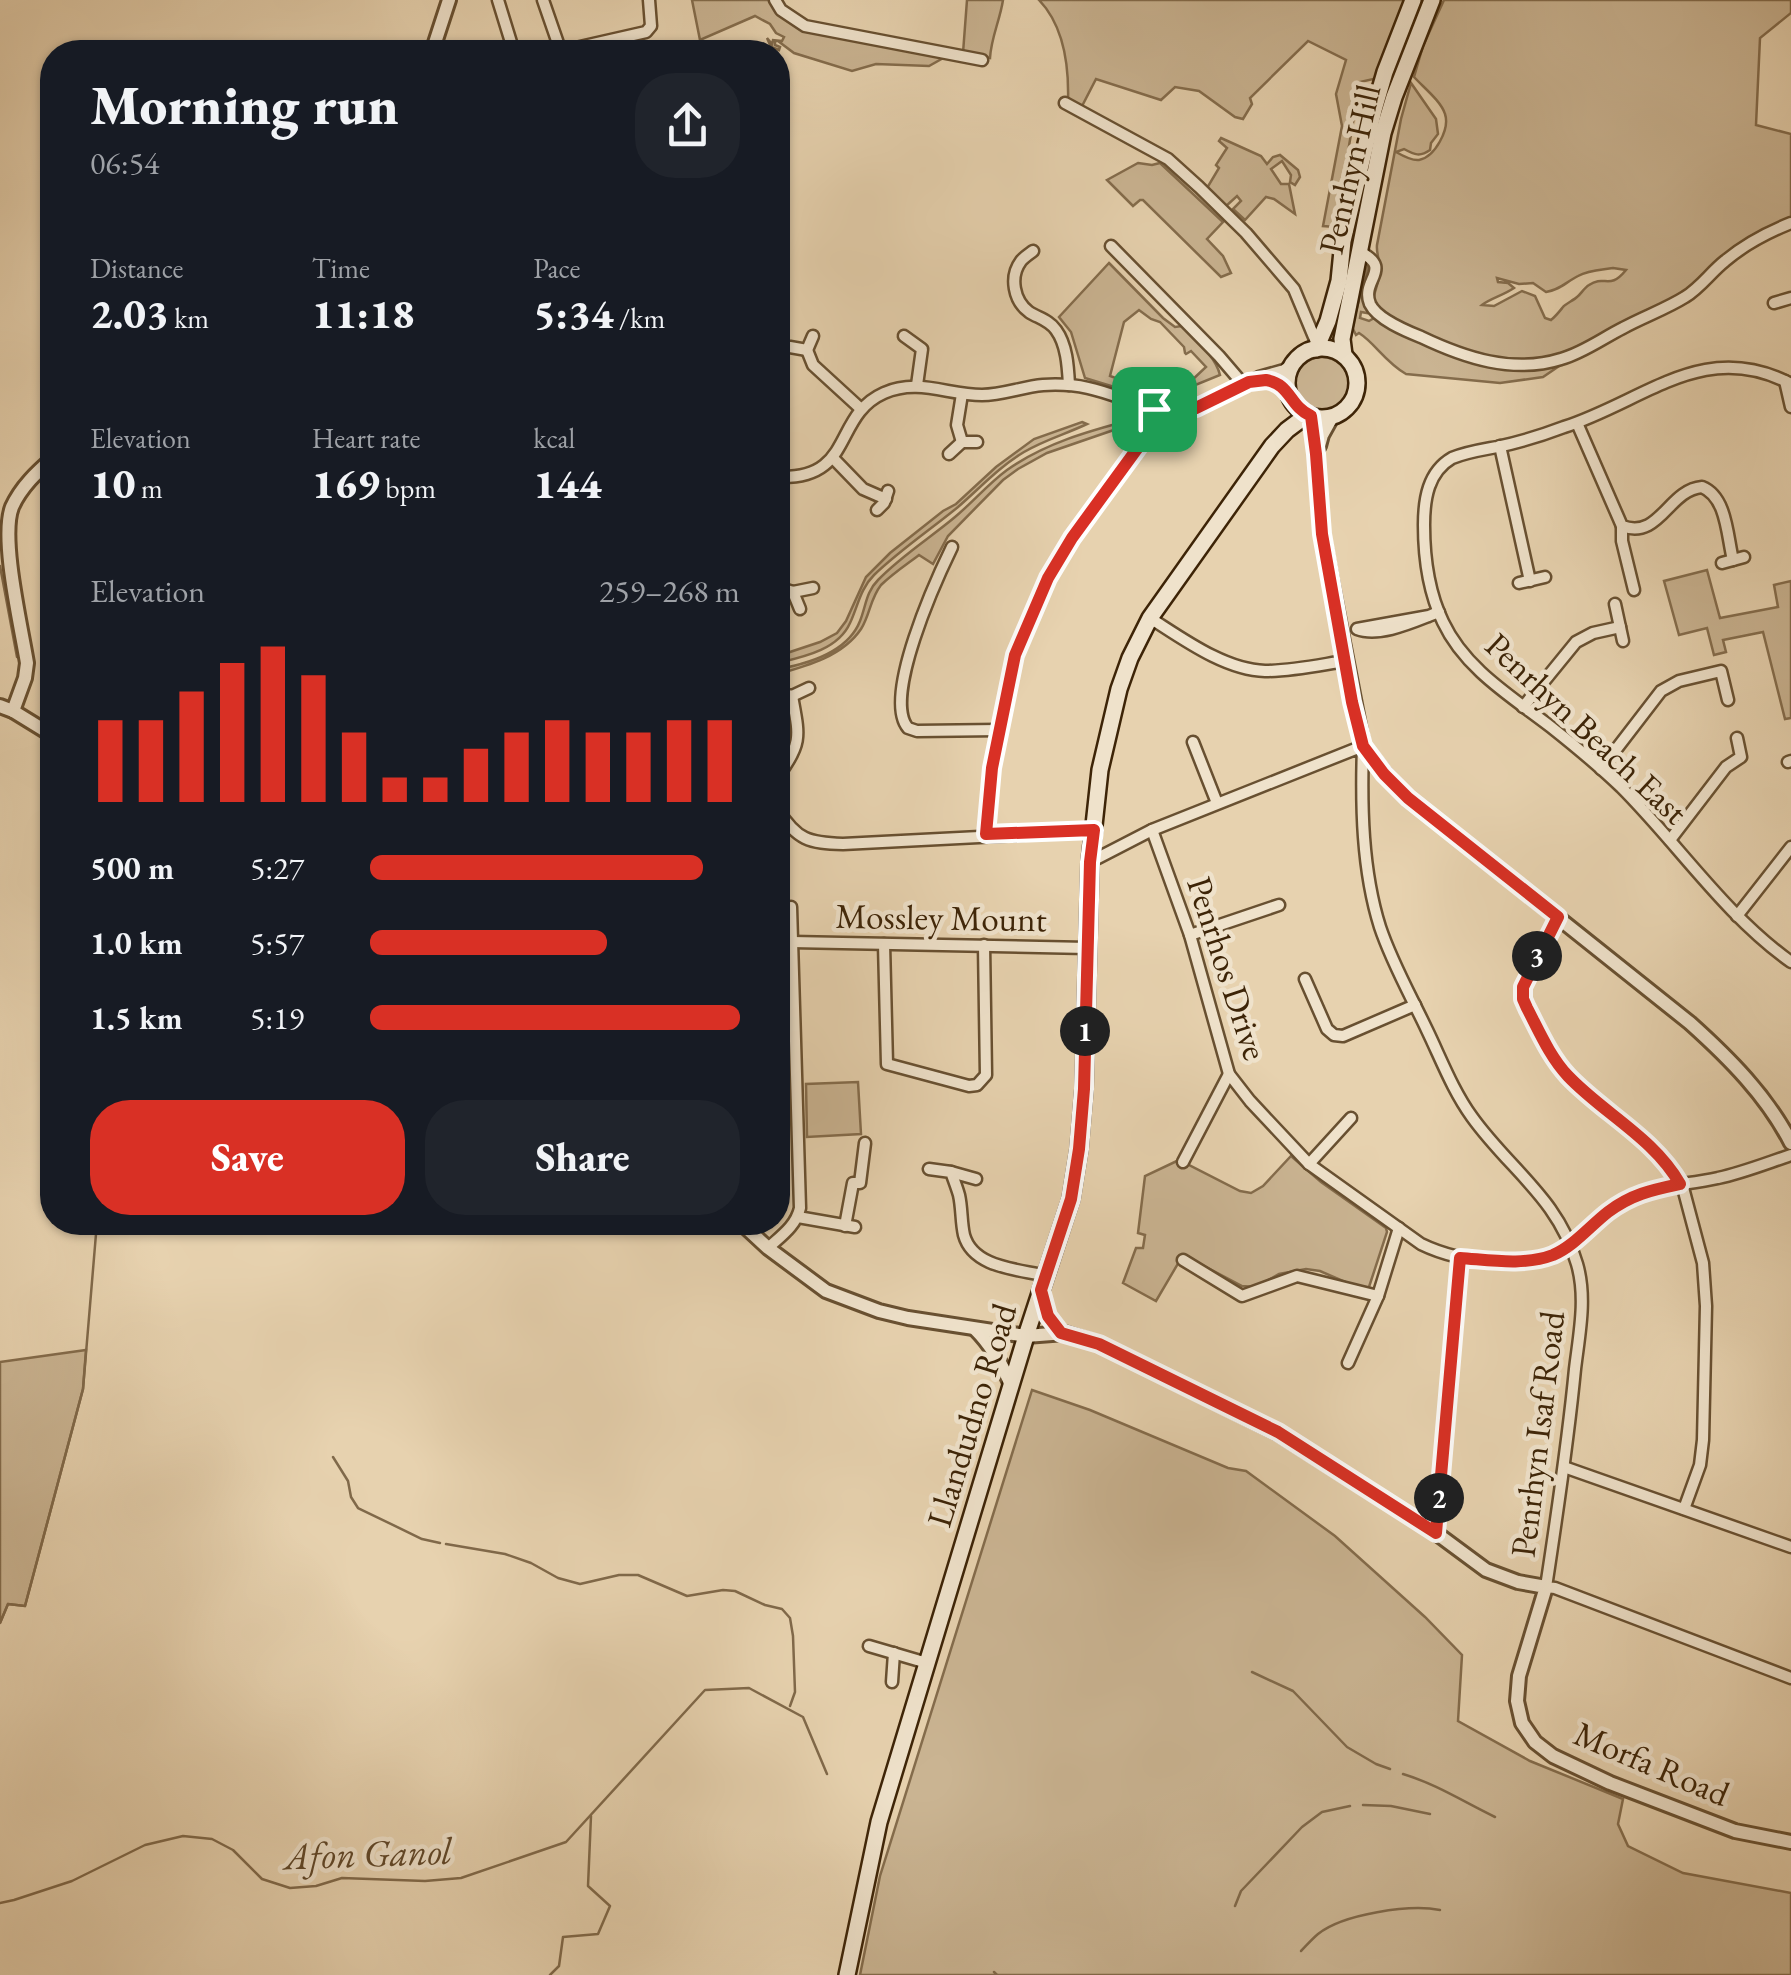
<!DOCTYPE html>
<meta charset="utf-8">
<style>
:root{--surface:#171b24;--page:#20242c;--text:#f1f3f6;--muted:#9ea1a6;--accent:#d93025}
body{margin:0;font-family:"EB Garamond",serif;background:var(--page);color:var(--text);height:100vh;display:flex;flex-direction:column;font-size:38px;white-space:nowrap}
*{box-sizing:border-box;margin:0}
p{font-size:32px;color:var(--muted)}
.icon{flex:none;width:55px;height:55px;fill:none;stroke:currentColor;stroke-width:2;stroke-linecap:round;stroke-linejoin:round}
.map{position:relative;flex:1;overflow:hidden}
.sheet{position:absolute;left:40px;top:40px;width:750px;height:1195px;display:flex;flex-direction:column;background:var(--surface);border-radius:40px;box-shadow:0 2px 8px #0004}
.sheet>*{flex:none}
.pin{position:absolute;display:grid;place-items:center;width:85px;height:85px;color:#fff;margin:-42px;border-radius:20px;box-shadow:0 5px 15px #0006}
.km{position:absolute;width:50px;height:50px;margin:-25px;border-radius:50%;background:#222;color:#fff;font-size:28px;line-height:50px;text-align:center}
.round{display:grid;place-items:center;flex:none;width:105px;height:105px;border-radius:40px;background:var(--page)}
.headline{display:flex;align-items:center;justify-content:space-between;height:170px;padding:0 50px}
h1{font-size:55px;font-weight:800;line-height:75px}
.stats{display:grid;grid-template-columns:repeat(3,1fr);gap:15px;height:170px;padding:10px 50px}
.stats div{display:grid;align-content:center}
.stats b{font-size:42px;font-weight:800}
.stats small{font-size:28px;font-weight:400}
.stats p{font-size:28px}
.chart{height:280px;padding:20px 50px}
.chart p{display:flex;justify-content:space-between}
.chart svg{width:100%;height:180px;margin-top:10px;stroke:var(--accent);stroke-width:6}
.action{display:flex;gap:20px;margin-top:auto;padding:20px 50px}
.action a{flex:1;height:115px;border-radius:40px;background:var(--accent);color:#fff;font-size:40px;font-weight:800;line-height:115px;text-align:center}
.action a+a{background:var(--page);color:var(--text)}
ul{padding:0 50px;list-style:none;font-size:32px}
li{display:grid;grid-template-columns:160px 120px 1fr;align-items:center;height:75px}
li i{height:25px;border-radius:12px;background:var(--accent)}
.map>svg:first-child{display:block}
.green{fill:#cab492;stroke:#846c4c;stroke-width:2.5;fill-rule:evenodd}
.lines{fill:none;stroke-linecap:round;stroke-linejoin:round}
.stream{stroke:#80694a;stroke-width:2.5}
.minor-casing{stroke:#685031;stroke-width:15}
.tertiary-casing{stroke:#685031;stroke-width:18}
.secondary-casing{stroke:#3d2407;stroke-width:20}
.minor{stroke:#efe2cb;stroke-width:10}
.tertiary{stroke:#efe2cb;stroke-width:12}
.secondary{stroke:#efe2cb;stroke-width:15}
.route-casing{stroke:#fff;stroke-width:20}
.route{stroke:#d93025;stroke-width:12}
.labels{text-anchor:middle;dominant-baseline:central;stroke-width:9;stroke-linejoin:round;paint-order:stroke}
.street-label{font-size:35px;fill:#3d2407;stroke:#efe2cb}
.water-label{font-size:38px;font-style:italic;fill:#5f4628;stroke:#efe2cb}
</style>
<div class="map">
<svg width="1791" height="1975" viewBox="0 0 1791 1975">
<rect width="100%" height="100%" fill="#e7d2af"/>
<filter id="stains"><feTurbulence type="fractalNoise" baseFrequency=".002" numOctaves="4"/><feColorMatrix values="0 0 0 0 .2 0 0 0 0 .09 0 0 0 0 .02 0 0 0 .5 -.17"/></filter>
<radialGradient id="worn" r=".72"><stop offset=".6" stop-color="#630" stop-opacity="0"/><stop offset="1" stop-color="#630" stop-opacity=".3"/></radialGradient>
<g class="green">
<path d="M692,0H772L809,31L830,36L878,41L945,57L929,66L876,64L852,71L794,53L778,41H775V45L780,47L779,50L771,47L767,38L772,44L773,40L782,41L784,37L776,33L770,24L755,16L700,40Z"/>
<path d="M967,0H1003C1000,20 991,38 990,58L963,53Z"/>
<path d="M1039,0H1408L1378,78L1360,82L1335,227L1323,226L1342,126L1336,94L1346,60L1308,41L1250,98L1252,104L1243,119L1235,117L1199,91L1175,87L1161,100L1096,79L1081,108L1068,101C1069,66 1064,26 1039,0Z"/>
<path d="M1444,0H1791V13L1760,38L1756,125L1791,134V219L1691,289L1580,347L1542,361L1507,363L1480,356L1419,333L1384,314L1373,300C1375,290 1380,279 1380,269C1380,260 1376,254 1377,245L1401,119L1411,83L1436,119L1438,134L1431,143L1430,150C1420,157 1415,155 1404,149L1396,152C1403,156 1412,161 1419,160C1435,157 1450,129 1445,114C1441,101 1423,87 1414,77L1423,46ZM1613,268L1626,270C1609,291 1605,274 1589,285C1584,288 1581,294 1577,297C1574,300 1565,304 1563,307C1559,312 1556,316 1551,320L1545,318L1535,296L1522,291L1494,306L1482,305C1489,299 1504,295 1514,288L1508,283L1498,282L1497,278L1519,284L1533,283L1546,292C1560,290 1566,282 1578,276C1589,270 1601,270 1613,268Z"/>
<path d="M1221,138L1261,156L1267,164L1273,157L1280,155L1298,170L1300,177L1295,185L1290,182L1291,175L1282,161L1271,169L1281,184H1289L1295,214L1274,199L1266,197L1245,220L1233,209L1241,201L1237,196L1225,207L1207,188L1219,168L1216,165L1227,148L1219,141Z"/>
<path d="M1138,163L1152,165L1160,163L1223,222L1207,239L1223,256L1231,273L1221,277L1143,200H1140L1133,206L1107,180Z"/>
<path d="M1369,261V306L1367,313L1361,312L1360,318L1369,321L1376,317C1419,337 1466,367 1514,369C1533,370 1550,365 1568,360L1543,377L1500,383L1406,374C1385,362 1375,343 1359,333L1356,335L1352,327Z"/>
<path d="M1109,263L1163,318L1175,327L1182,326C1196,341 1215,355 1220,375L1193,386L1190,382L1206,367L1191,351L1186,354L1185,353L1184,347L1160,322L1151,319L1139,310L1124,322L1110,376L1127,382L1124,390L1085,378L1071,332L1059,317Z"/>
<circle cx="1322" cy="384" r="27"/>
<path d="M1134,419L1137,421L1134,423L1047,453L1018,469L1003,480L948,536L933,564L919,555C907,564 892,574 881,585C870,599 870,615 861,629C843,656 807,666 778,674V669C807,664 848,652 860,621C866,606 866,592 878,580C901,556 930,538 955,517C973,502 988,484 1007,470C1045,443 1089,431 1134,419Z"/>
<path d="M1082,422L1087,424C1066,434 1044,440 1024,452C999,467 980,488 958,507C930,530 900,550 874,575C860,589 858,606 850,623C838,650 803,657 778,663V656L820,642L837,633L846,621L866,577L890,553L943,511L956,504L996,467L1034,439Z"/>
<path d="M1707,570L1720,618L1778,607L1774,585L1791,581V718L1785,719L1763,632L1723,640L1726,652L1714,655L1707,628L1679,635L1664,581Z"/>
<path d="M858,1082L861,1134L807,1137L806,1084Z"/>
<path d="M1291,1156L1321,1182L1386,1228L1387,1232L1369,1287L1359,1288L1320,1271L1306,1269L1279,1274L1256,1287L1242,1286L1183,1255L1156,1301L1123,1283L1136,1248H1143L1145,1235L1138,1233L1145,1176L1179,1160L1240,1191L1251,1193L1263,1186Z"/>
<path d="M86,1350L83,1389L25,1606L8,1604L0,1623V1362Z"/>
<path d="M1032,1390L1090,1410L1228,1468L1246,1471L1335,1536L1425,1617L1462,1655L1458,1721L1530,1761L1623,1799L1618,1824L1628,1846L1683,1873L1791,1893V1975H860L880,1876Z"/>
</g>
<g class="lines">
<g class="stream">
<path d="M0,566L17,657"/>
<path d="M45,785L52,841"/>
<path d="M333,1457L348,1481L351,1497L358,1508L422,1539L440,1543"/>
<path d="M446,1544L505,1554L531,1563L558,1578L580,1584L619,1575H638L687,1596L723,1590L735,1591L765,1605L782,1609L790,1618L793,1636L795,1692L790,1706"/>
<path d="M0,1623L8,1604L25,1606L83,1389L97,1222"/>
<path d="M1252,1672L1293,1691L1347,1747L1376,1764L1390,1769"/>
<path d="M1403,1774C1436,1784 1464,1802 1495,1817"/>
<path d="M1363,1805L1391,1806L1430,1814"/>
<path d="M0,1903L14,1900L72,1881L145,1845L183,1836L212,1839L233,1850L262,1879L290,1888L316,1886L342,1878L425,1881L461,1878L566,1842L705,1690L749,1688L803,1717L827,1774"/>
<path d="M1235,1906L1241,1891L1302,1827L1322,1812L1350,1806"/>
<path d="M1301,1951C1306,1946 1312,1939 1318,1934C1343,1914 1410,1904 1440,1910"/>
<path d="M994,1972L997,1975"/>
<path d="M550,1975L559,1966L563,1937L598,1934L610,1906L588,1886L591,1816"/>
</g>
<defs>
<g id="minor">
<path d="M498,0L514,52"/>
<path d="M543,0L561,52"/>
<path d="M775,0L781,10L805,26L982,60"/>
<path d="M558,52L646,32L651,26L649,0"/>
<path d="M1065,103L1168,159L1199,187L1246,233L1294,289L1317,344"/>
<path d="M1111,246L1219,356L1243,384"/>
<path d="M1033,251C1029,254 1024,257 1021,261C1009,277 1014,301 1029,312C1038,318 1049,320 1056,330C1067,345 1068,367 1069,385"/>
<path d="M1360,252C1394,269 1360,280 1370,304C1377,319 1406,331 1421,337C1465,358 1513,374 1561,359C1583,353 1603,338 1623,328C1643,317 1666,309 1685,297C1700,288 1711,272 1725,261C1745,244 1766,233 1791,223"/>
<path d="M1774,303L1791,298"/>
<path d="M904,336L922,349L917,385"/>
<path d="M790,347L807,350L813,336"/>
<path d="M807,350L813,365L861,409"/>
<path d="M1260,381L1277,382L1289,394"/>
<path d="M1785,381L1791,407"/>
<path d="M1791,384C1704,338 1645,401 1564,427C1543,435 1520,442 1497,447C1481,450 1467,452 1452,458C1428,472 1424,499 1424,525C1424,558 1428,591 1443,622C1465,669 1512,697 1551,727C1575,746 1599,766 1621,787C1679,845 1724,914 1791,962"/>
<path d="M962,394L957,425L962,442H977"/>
<path d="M1577,423L1622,526C1660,540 1668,490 1702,487C1727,497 1727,536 1733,560"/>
<path d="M1500,446L1530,581"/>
<path d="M949,454L962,442"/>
<path d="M833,458L863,489L886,499"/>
<path d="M778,477C855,480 832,416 884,393C918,378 948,395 982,395C1002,395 1022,387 1043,385C1091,382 1111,396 1154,409"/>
<path d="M877,510L884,503L888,491"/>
<path d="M1622,526V541L1634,590"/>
<path d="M952,547C936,580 882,698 908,728L917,731L999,730"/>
<path d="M1722,563L1744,557"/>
<path d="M1519,583L1545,577"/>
<path d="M778,587L793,592L813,588"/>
<path d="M793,592L800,609"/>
<path d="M1615,604L1623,641"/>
<path d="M1429,616L1357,629C1381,638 1417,620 1439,612"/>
<path d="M1150,618C1183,639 1225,670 1265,671C1292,671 1319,665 1345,661"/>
<path d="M778,693L792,696C799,735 803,743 778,776"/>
<path d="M792,696L809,688"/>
<path d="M1523,707L1576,642L1593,633L1620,627"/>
<path d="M1193,742L1217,803"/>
<path d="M1788,762L1791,761"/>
<path d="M1601,769L1661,691L1679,681L1721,671L1728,700"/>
<path d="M778,810C797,840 809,843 843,844L1094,831"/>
<path d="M1152,830L1190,935L1229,1074L1250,1101L1309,1164L1421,1244C1460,1263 1532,1272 1569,1246C1593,1228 1613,1201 1642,1192C1666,1184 1693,1184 1718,1178C1742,1173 1767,1163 1791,1155"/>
<path d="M986,835L992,768L1006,691L1015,655L1049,579L1072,538L1142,442L1154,409L1196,408L1259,377L1284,370L1293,364"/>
<path d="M1670,840L1726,767L1741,757L1737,738"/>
<path d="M1090,862L1152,830L1363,746C1361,805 1362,870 1380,927C1392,963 1411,996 1427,1030C1441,1059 1453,1091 1472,1117C1510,1170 1558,1198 1577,1264C1587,1298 1579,1335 1575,1369C1568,1442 1557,1515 1546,1587L1555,1588L1791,1678"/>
<path d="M1737,916L1791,847"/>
<path d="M1558,917L1523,987V999L1527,1008C1539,1031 1550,1057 1568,1076C1603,1113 1655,1138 1680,1184"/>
<path d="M1190,935L1279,905"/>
<path d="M792,942L1087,948"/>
<path d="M884,944L887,1064L969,1086L977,1085L986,1075L984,945"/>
<path d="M1305,979L1327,1029L1334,1035L1343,1036L1415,1005"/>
<path d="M1183,1162L1229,1074"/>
<path d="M1309,1164L1351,1118"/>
<path d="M929,1169L951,1172C954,1180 957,1188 959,1195C962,1208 961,1222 964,1235C973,1268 1018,1269 1046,1276"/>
<path d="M951,1172L976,1179"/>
<path d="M1682,1184L1703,1263L1706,1306L1703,1440L1700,1465L1684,1509"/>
<path d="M798,1217L855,1227"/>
<path d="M845,1226L853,1183H860L865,1143"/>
<path d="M768,1248C781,1236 796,1226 800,1208L791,907"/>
<path d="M1183,1260L1242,1296L1297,1276L1378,1296"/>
<path d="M1348,1363L1378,1296L1399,1228"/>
<path d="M1564,1467L1791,1547"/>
<path d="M1436,1533L1460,1258"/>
<path d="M869,1646L927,1663"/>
<path d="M892,1682L894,1653"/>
</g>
<g id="tertiary">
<path d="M432,52L449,0"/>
<path d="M1311,416L1316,454L1322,533L1363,746L1385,774L1408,798L1690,1023C1729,1058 1767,1096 1791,1143"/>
<path d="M1319,446L1322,435L1332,417"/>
<path d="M0,706L13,711L52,735"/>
<path d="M13,711L25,678L27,663C21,626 0,538 12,507C21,487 37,472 52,459"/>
<path d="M740,1222L768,1248L826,1291L879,1311L908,1318L1026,1336L1065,1333L1099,1344L1278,1433L1436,1533L1486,1570L1518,1582L1546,1587L1519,1676L1517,1701L1522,1723L1535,1742L1553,1756L1610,1783L1735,1831L1791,1842"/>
<path d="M1041,1290L1048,1316L1061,1333"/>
<path d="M975,1329C992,1346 1002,1364 1011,1385"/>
</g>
<g id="secondary">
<circle cx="1322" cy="383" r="35"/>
<path d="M1316,349L1328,321L1339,281L1343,241L1374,110L1385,72L1413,0"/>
<path d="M1344,355L1342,339L1383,133L1394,97L1432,0"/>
<path d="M847,1975L879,1822L1026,1336L1071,1199L1079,1149L1084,1089L1090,862L1100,770L1119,689L1130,658L1150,618L1272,446L1287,430L1307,415"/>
</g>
</defs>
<use href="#minor" class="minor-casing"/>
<use href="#tertiary" class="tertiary-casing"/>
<use href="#secondary" class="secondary-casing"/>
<use href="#minor" class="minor"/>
<use href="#tertiary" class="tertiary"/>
<use href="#secondary" class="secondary"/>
</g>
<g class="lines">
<defs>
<path id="route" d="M1266,380C1291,384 1289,406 1311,416L1316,454L1322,534L1352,702L1363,746L1384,774L1408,798L1558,917L1523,987V999L1527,1008C1539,1031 1550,1057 1568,1076C1603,1113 1654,1138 1680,1184C1652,1190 1632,1194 1608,1212C1590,1226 1574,1246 1553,1255C1524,1266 1490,1260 1460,1258L1436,1533L1278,1432L1099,1344L1061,1333L1048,1316L1041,1290L1071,1199L1079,1149L1084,1089L1090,862L1094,830L986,834L992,768L1015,655L1048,578L1072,538L1142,442L1154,409L1196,408L1249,382Z"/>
</defs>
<use href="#route" class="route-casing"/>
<use href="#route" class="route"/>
</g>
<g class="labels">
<g class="street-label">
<text transform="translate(1349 169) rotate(-77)">Penrhyn Hill</text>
<text transform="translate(1587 728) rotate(43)">Penrhyn Beach East</text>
<text transform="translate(941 917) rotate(1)">Mossley Mount</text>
<text transform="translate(1228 968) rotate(72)">Penrhos Drive</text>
<text transform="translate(971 1415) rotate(-73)">Llandudno Road</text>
<text transform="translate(1537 1434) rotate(-83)">Penrhyn Isaf Road</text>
<text transform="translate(1652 1763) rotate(23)">Morfa Road</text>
</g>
<g class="water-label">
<text transform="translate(368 1853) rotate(-2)">Afon Ganol</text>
</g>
</g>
<rect width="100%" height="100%" filter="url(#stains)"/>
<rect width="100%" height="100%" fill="url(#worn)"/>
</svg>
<div class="pin" style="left:1154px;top:409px;background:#1e9e55"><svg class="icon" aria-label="arrive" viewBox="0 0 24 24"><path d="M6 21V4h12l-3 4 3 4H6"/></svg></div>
<b class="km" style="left:1085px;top:1031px">1</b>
<b class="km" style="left:1439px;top:1498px">2</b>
<b class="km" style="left:1537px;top:956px">3</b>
<section class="sheet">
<div class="headline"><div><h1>Morning run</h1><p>06:54</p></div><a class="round"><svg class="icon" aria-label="share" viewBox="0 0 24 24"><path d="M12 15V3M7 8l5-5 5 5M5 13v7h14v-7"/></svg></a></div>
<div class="stats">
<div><p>Distance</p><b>2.03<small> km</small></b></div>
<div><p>Time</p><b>11:18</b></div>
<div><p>Pace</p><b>5:34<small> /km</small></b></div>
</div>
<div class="stats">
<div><p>Elevation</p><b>10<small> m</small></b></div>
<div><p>Heart rate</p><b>169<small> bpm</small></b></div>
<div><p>kcal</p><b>144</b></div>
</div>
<div class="chart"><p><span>Elevation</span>259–268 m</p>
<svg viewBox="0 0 160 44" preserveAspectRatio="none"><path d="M5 44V24M15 44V24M25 44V17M35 44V10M45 44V6M55 44V13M65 44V27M75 44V38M85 44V38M95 44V31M105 44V27M115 44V24M125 44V27M135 44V27M145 44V24M155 44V24"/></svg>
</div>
<ul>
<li><b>500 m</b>5:27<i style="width:90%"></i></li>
<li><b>1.0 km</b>5:57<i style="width:64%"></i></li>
<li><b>1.5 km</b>5:19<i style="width:100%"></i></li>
</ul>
<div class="action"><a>Save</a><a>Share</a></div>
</section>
</div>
